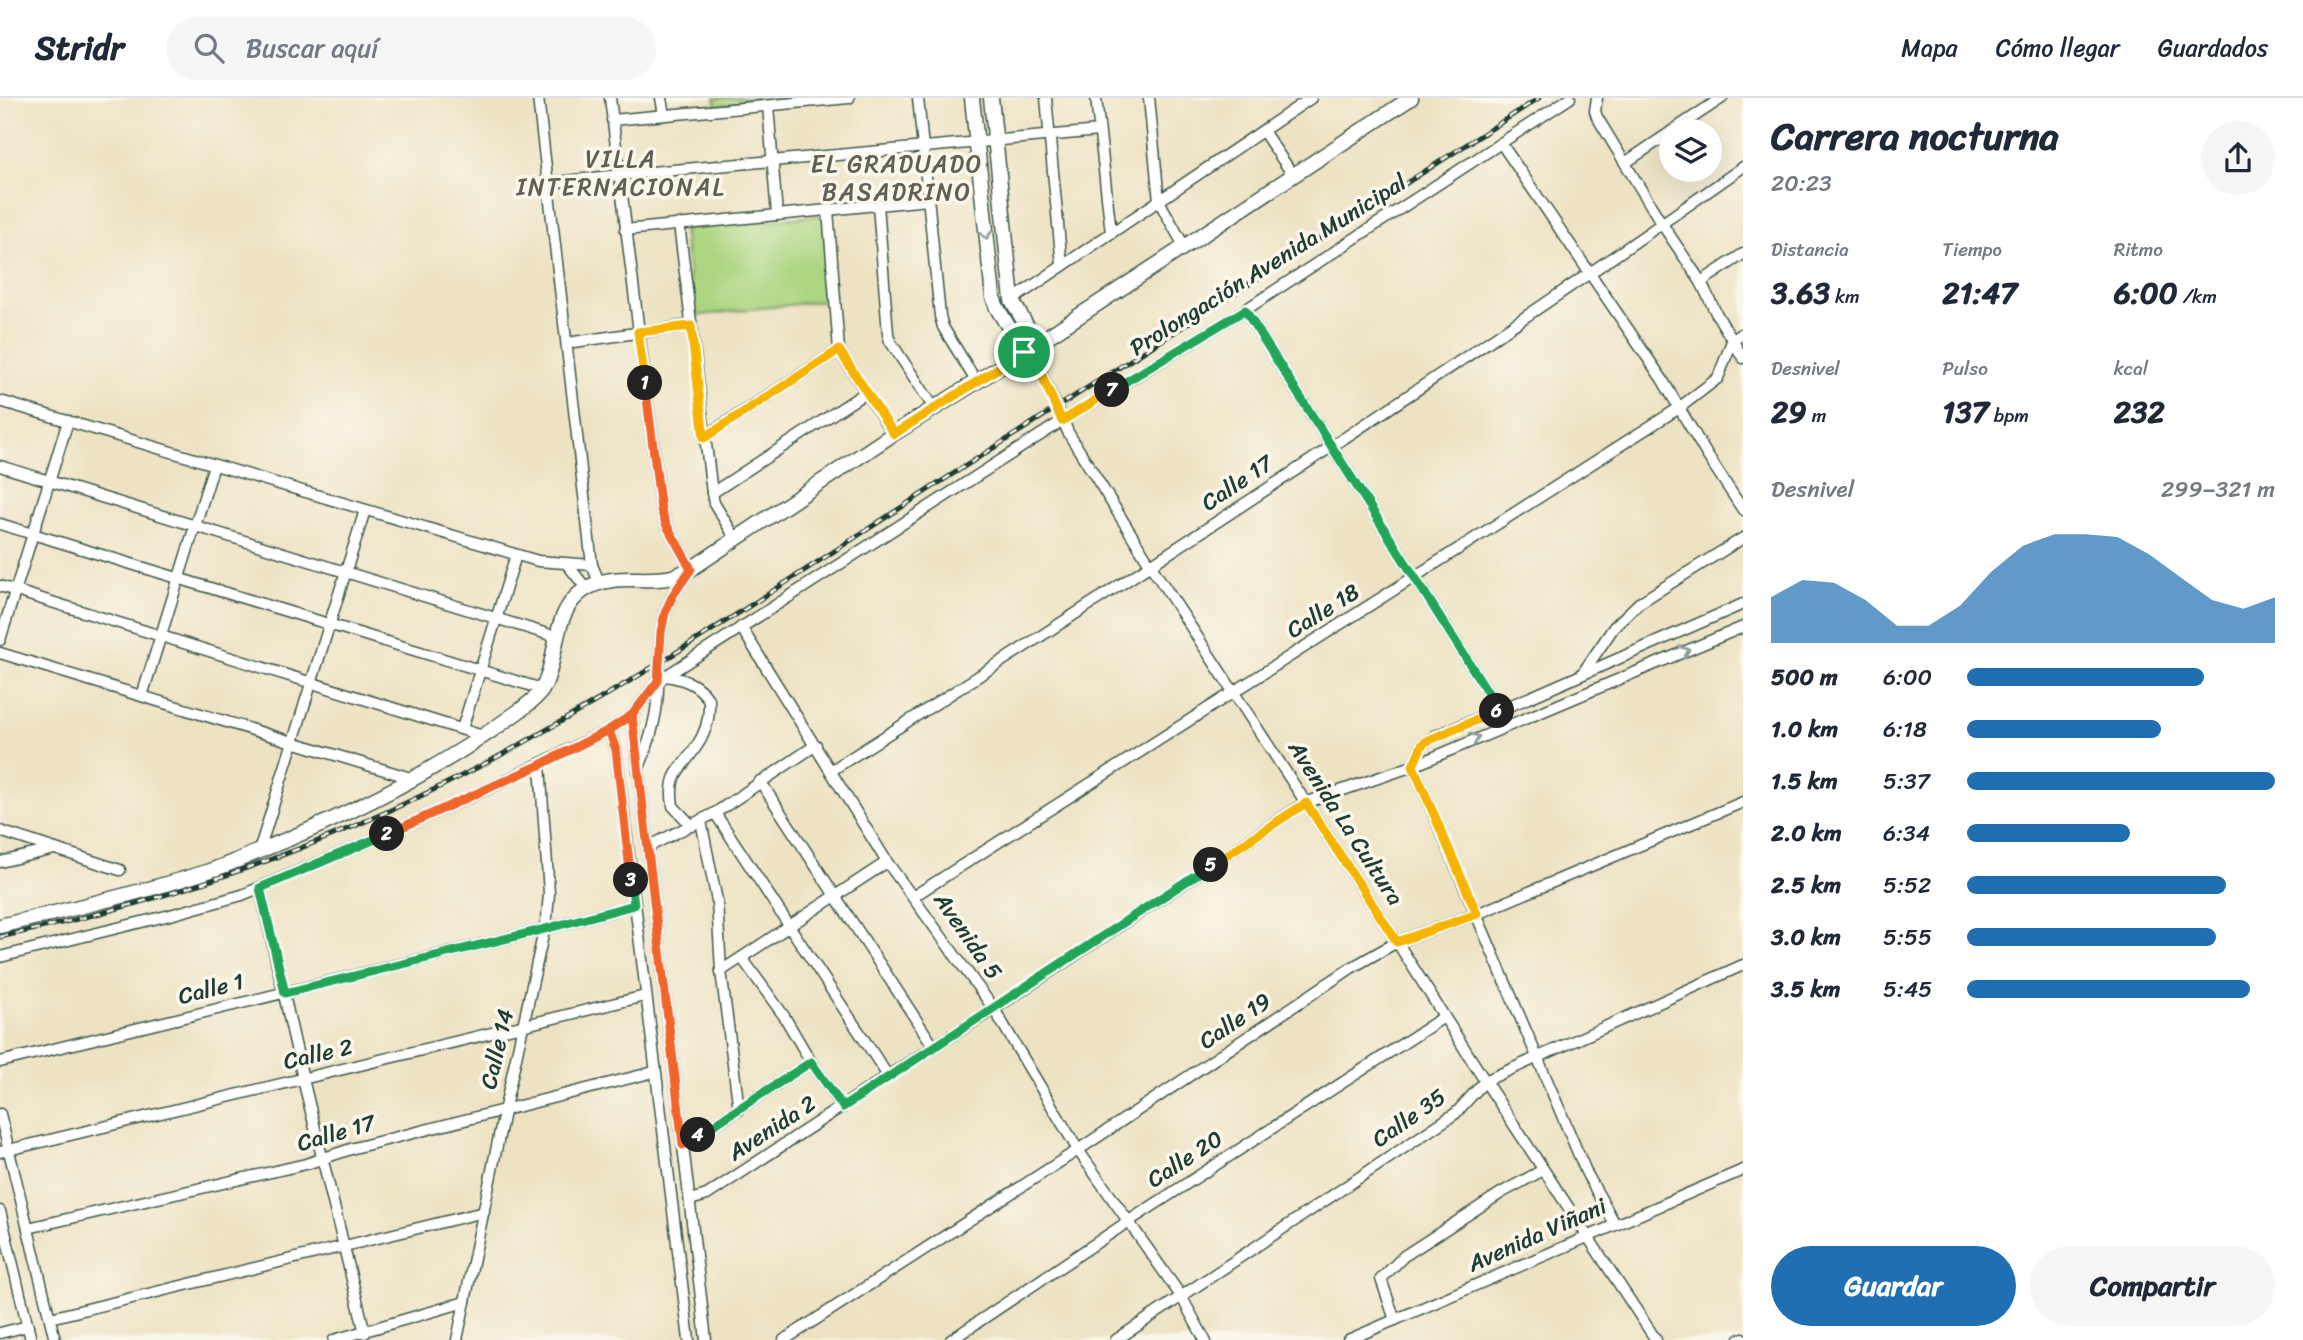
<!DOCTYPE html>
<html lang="es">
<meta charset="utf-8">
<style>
:root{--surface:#fff;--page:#f6f6f7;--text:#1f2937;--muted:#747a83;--line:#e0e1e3;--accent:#1f6fb2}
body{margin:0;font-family:Sriracha,sans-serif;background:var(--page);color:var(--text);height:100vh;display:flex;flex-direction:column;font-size:26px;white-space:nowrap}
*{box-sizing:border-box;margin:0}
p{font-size:23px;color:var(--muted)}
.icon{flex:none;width:38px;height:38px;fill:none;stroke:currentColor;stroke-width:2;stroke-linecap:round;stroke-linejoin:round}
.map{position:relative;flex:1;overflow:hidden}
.sheet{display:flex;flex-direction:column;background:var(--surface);width:560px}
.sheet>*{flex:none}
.buttons{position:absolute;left:1659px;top:21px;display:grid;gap:14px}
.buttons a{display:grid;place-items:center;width:63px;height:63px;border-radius:50%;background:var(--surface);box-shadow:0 7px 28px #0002;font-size:35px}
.pin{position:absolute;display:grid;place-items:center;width:60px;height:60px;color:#fff;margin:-30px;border:4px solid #fff;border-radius:50%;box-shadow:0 2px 7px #0007}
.km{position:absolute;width:35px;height:35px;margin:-18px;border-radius:50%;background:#222;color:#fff;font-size:19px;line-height:35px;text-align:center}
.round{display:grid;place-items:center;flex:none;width:74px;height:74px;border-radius:37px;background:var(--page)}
.head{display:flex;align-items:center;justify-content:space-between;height:119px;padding:0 28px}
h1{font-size:38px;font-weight:800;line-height:52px}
.metrics{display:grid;grid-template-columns:repeat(3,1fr);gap:10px;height:119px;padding:7px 28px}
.metrics div{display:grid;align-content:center}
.metrics b{font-size:30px;font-weight:800}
.metrics small{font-size:19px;font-weight:400}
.metrics p{font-size:19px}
.chart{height:196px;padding:14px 28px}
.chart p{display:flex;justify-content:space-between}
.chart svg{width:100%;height:126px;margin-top:7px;fill:var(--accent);opacity:.7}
.cta{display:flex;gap:14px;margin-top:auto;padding:14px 28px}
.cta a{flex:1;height:80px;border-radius:42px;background:var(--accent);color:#fff;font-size:28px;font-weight:800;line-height:80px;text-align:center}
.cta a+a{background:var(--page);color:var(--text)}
ul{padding:0 28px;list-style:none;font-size:23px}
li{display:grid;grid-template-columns:112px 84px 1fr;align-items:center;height:52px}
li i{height:18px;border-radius:9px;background:var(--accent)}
header{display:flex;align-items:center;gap:42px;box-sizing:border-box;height:98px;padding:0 35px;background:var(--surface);border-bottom:2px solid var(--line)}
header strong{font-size:33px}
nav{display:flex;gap:38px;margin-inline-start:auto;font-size:24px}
.search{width:490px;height:63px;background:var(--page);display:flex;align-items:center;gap:18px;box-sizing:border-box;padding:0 24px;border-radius:38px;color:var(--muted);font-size:26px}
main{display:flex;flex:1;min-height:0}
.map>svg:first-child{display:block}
.green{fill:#acd581;stroke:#66895a;stroke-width:2}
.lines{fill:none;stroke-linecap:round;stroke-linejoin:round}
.minor-casing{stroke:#3e5649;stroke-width:13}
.major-casing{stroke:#3e5649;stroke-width:17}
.minor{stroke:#fff;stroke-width:10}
.major{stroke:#fff;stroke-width:14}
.rail-casing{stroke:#1f3d34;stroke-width:5}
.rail{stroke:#fbf7ec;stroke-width:2.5;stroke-dasharray:8;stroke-linecap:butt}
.oneway{stroke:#8f9e9a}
.split-1-casing{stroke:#fff;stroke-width:14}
.split-2-casing{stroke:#fff;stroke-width:14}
.split-3-casing{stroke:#fff;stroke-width:14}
.split-4-casing{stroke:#fff;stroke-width:14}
.split-5-casing{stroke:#fff;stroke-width:14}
.split-6-casing{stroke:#fff;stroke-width:14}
.split-7-casing{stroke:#fff;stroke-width:14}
.split-8-casing{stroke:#fff;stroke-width:14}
.split-1{stroke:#f5b400;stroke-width:9}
.split-2{stroke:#f0652b;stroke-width:9}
.split-3{stroke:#22a559;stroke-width:9}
.split-4{stroke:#f0652b;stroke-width:9}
.split-5{stroke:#22a559;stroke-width:9}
.split-6{stroke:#f5b400;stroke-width:9}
.split-7{stroke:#22a559;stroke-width:9}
.split-8{stroke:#f5b400;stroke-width:9}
.labels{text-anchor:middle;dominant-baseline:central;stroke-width:7;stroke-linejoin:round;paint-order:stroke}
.street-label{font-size:23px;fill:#1f3d34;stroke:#fbf7ec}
.neighbourhood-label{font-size:24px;letter-spacing:2px;fill:#625f54;stroke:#fbf7ec}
</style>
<header>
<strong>Stridr</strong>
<div class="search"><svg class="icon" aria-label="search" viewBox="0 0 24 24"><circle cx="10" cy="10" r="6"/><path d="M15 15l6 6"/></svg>Buscar aquí</div>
<nav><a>Mapa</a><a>Cómo llegar</a><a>Guardados</a></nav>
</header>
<main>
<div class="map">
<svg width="1743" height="1242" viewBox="0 0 1743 1242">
<rect width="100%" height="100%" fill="#fbf7ec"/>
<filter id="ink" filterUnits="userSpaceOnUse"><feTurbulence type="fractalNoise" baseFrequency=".0143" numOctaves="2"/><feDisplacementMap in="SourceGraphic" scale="14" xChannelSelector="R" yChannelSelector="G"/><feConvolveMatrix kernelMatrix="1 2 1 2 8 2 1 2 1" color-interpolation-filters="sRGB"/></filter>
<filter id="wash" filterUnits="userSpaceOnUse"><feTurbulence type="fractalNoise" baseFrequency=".00686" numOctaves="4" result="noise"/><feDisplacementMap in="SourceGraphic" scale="28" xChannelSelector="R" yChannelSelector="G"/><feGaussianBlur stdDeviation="1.57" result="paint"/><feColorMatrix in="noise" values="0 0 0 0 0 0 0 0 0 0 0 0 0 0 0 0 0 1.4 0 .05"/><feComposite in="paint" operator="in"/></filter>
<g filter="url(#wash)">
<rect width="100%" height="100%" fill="#ede2c2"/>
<g class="green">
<path d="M715,0H808L716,8Z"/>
<path d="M824,117L830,202L694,218L683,131Z"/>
</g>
</g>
<g filter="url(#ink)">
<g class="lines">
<defs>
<g id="minor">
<path d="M538,0L592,467L599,484"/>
<path d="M661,0L664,17"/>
<path d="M918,0L940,218L943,229L976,283"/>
<path d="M1046,0L1062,168"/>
<path d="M1096,0L1111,135"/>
<path d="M1149,0L1159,103L1184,148"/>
<path d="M1597,0L1595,13L1597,19L1662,126L1701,184L1716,215L1743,260"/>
<path d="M768,8L777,117"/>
<path d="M612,22L849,0"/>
<path d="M1263,33L1293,77"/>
<path d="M1672,33L1722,0"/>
<path d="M1501,45L1662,281L1707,357L1743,412"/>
<path d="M1625,65L1671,34"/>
<path d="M548,85L619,77L1099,33"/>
<path d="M878,107L888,236L890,243L934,310"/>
<path d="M828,112L839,252L893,336"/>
<path d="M679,126L712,395L714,405L736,441"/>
<path d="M625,132L928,102"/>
<path d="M1701,184L1743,156"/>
<path d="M1012,202L1311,0"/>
<path d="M1245,212L1499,612"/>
<path d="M567,245L691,227"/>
<path d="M1036,245L1034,260L1069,336L1151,468L1397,844L1485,983L1656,1242"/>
<path d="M0,303L538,463L592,467"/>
<path d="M704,339L839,252"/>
<path d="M0,368L557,539"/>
<path d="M712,395L865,295"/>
<path d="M0,426L542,591"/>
<path d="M567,466L586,490"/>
<path d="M0,488L483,638"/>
<path d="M741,529L887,764L994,911L1078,1052L1181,1198L1205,1242"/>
<path d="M0,542L68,323"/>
<path d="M0,555L414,681"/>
<path d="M1582,576L1614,529L1639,505L1743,440"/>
<path d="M666,578C685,581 698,586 709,602C710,619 706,635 696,649C680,674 668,674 673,708L692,728"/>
<path d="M142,598L214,367"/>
<path d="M632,617L706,1242"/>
<path d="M462,631L516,457"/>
<path d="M609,632L616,652L689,1242"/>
<path d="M1413,668L1587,1076L1615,1126"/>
<path d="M1413,668L1422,647L1435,638L1531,599L1743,506"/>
<path d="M638,672C650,644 659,614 658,583L1070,318L1245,212L1570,0"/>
<path d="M832,672C1139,476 1445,278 1743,69"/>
<path d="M760,683L934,949"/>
<path d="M715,715L888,978"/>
<path d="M701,723L717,803L721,873L739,1012"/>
<path d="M0,733L120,772"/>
<path d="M648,749L715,715L816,647"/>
<path d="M259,753L365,412"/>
<path d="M0,764L55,751"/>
<path d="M260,790L303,981L365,1235"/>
<path d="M914,798L1679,310L1718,280L1732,243L1743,235"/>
<path d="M0,859L170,817L242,797L380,739L492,689L609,632L632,617L658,583L661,534L665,515L673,497L691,471L666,426L661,412L610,0"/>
<path d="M742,860L784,918L811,964L843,1009"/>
<path d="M721,873L887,764"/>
<path d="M0,964L545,831L634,807"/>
<path d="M0,1016L55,1242"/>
<path d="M683,1047L811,964"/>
<path d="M0,1054L645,898"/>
<path d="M690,1102L707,1097L888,978L994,911L1305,705L1413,668L1743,529"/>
<path d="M0,1113L31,1242"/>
<path d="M28,1130L306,1066L354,1050L654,974"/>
<path d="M50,1220L484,1114"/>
<path d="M1395,1222L1381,1181L1404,1158L1501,1095L1543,1072"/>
<path d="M0,1235L28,1228"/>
<path d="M334,1242L465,1204"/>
<path d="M457,1242L504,1014L547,819L549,795L540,667"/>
<path d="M784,1242L1078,1052L1351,870L1397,844L1477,816L1743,704"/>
<path d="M951,1242L1129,1123L1444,919"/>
<path d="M1116,1242L1456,1015L1485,983L1743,867"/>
<path d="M1348,1242L1743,1072"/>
<path d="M1739,1242L1743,1240"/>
</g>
<g id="major">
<path d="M972,0L993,199L997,210L1024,254"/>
<path d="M991,0L1012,202L1036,245"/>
<path d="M0,828C66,812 134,797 200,776C221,770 243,760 264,751C354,715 440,671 519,613C527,607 537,600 542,592C559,561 551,514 584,492C609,475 640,484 667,480C675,479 684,474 691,471L893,336L1024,254L1411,0"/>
</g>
</defs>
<use href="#minor" class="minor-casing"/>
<use href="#major" class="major-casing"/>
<use href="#minor" class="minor"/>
<use href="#major" class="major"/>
<defs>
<path id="rail" d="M0,839C161,805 320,751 467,675C631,590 787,483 942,383C1141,255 1340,127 1539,0"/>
</defs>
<use href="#rail" class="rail-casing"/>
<use href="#rail" class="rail"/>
</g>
<defs><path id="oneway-chevron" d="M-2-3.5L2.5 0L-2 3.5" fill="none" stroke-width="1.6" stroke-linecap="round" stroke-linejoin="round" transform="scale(1.75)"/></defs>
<g class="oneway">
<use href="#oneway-chevron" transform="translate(986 137) rotate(84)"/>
<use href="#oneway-chevron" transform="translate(1685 553) rotate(-23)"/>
<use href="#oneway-chevron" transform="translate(1475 640) rotate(-23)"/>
</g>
</g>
<g class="lines" filter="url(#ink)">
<defs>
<path id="split-1" d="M645,285L638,234L691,228L704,340L839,252L894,336L1024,254"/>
<path id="split-2" d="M387,736L540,667L609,632L632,617L658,583L661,534L665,515L673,497L691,471L666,426L661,412L645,285"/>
<path id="split-3" d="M387,736L260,790L285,895L545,831L634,807L631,782"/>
<path id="split-4" d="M631,782L616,652L609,632L632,617L683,1047L698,1037"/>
<path id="split-5" d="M698,1037L811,964L843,1009L1211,767"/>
<path id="split-6" d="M1211,767L1306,705L1397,844L1477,816L1413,668L1422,647L1427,643L1497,613"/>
<path id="split-7" d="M1112,292L1245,212L1499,612L1497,613"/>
<path id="split-8" d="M1024,254L1036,245L1034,260L1062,323L1112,292"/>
</defs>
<use href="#split-1" class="split-1-casing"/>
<use href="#split-2" class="split-2-casing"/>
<use href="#split-3" class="split-3-casing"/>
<use href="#split-4" class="split-4-casing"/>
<use href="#split-5" class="split-5-casing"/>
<use href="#split-6" class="split-6-casing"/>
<use href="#split-7" class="split-7-casing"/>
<use href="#split-8" class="split-8-casing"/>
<use href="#split-1" class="split-1"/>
<use href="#split-2" class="split-2"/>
<use href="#split-3" class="split-3"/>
<use href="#split-4" class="split-4"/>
<use href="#split-5" class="split-5"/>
<use href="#split-6" class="split-6"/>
<use href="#split-7" class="split-7"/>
<use href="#split-8" class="split-8"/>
</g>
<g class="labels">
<g class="street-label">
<text transform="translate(1268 167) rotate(-32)">Prolongación Avenida Municipal</text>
<text transform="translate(1237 385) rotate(-34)">Calle 17</text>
<text transform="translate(1323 513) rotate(-32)">Calle 18</text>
<text transform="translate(1346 725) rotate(57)">Avenida La Cultura</text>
<text transform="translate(968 838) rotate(55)">Avenida 5</text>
<text transform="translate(211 891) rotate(-14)">Calle 1</text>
<text transform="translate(1235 923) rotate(-34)">Calle 19</text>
<text transform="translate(497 951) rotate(-77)">Calle 14</text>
<text transform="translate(318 956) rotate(-13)">Calle 2</text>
<text transform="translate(1409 1020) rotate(-35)">Calle 35</text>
<text transform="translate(772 1030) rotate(-33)">Avenida 2</text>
<text transform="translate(336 1035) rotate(-16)">Calle 17</text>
<text transform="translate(1185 1061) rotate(-33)">Calle 20</text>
<text transform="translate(1537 1137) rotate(-24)">Avenida Viñani</text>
</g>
<g class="neighbourhood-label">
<text x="621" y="61">VILLA<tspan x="621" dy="28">INTERNACIONAL</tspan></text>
<text x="897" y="66">EL GRADUADO<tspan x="897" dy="28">BASADRINO</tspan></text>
</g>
</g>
</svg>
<div class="buttons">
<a><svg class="icon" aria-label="layers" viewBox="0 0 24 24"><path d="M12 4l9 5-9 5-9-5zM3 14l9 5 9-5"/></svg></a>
</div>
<div class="pin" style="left:1024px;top:254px;background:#1e9e55"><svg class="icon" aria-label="arrive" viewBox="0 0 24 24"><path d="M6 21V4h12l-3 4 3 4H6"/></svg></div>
<b class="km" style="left:645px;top:285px">1</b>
<b class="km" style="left:387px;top:736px">2</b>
<b class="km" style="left:631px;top:782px">3</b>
<b class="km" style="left:698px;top:1037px">4</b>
<b class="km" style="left:1211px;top:767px">5</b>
<b class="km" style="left:1497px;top:613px">6</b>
<b class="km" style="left:1112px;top:292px">7</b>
</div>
<section class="sheet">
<div class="head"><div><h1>Carrera nocturna</h1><p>20:23</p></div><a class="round"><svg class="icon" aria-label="share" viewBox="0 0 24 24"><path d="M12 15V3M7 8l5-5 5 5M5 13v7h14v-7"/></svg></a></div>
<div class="metrics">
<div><p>Distancia</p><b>3.63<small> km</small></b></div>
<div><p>Tiempo</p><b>21:47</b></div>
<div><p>Ritmo</p><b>6:00<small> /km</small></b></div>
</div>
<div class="metrics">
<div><p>Desnivel</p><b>29<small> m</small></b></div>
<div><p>Pulso</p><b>137<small> bpm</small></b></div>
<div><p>kcal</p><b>232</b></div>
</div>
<div class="chart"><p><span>Desnivel</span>299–321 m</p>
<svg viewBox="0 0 160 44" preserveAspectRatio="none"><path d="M0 44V28L10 22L20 23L30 29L40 38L50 38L60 31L70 19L80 10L90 6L100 6L110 7L120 13L130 21L140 29L150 32L160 28V44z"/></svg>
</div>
<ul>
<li><b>500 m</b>6:00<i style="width:77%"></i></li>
<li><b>1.0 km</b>6:18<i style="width:63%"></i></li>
<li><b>1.5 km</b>5:37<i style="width:100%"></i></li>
<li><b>2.0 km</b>6:34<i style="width:53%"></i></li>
<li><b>2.5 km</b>5:52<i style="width:84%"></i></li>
<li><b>3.0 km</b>5:55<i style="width:81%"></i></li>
<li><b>3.5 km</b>5:45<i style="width:92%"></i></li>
</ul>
<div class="cta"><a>Guardar</a><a>Compartir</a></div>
</section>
</main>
